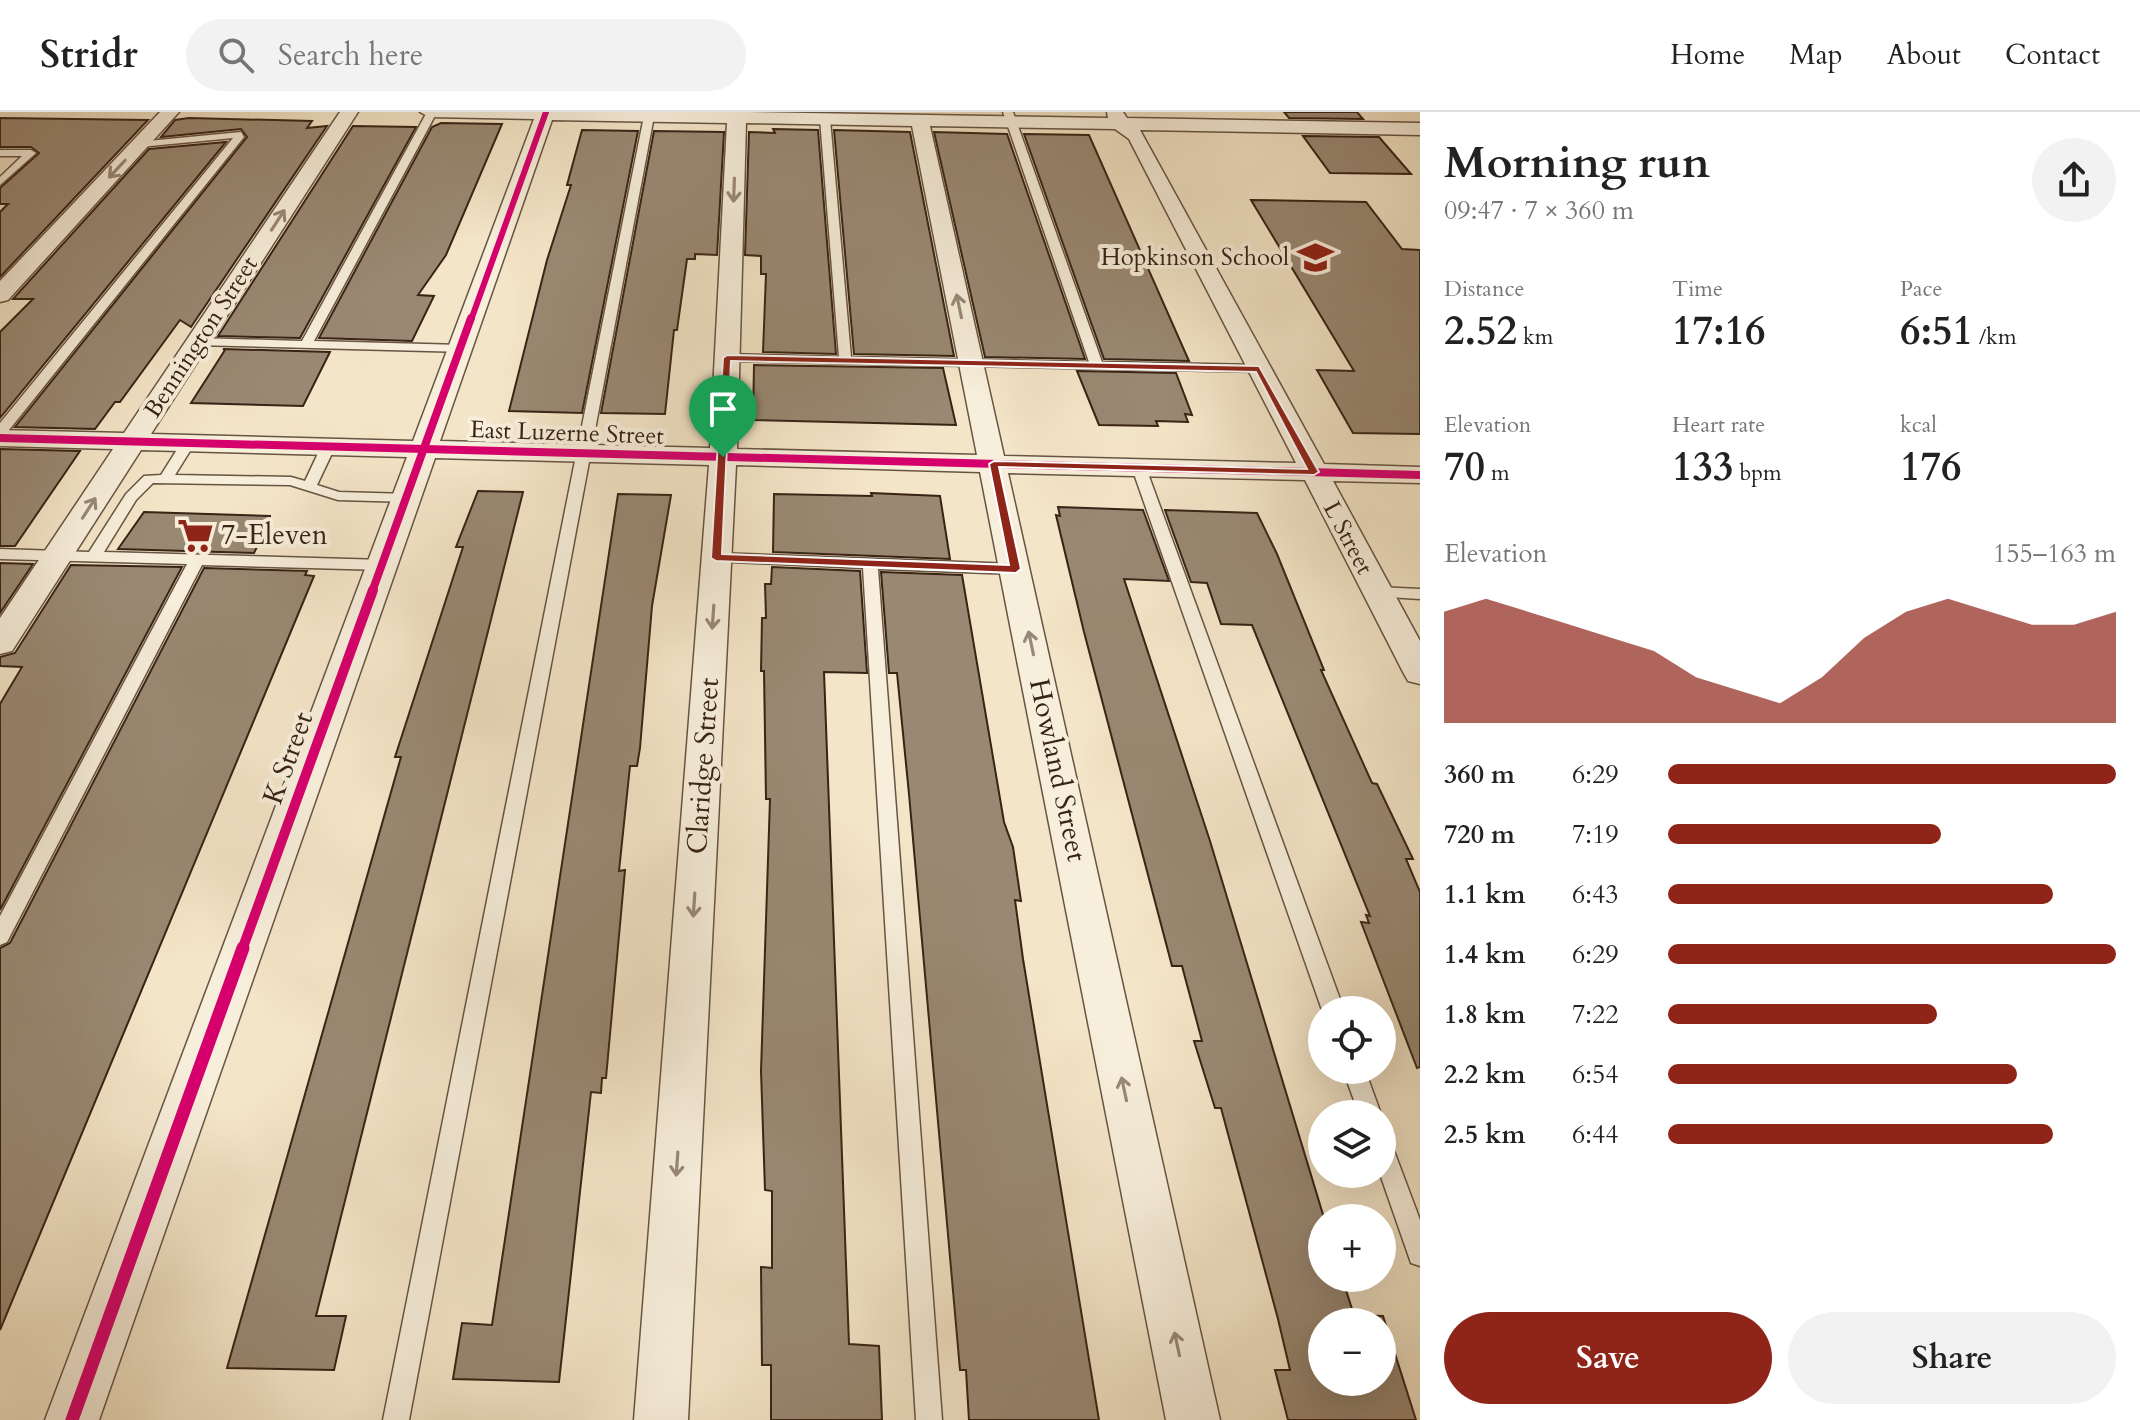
<!DOCTYPE html>
<meta charset="utf-8">
<style>
:root{--surface:#fff;--page:#f2f2f2;--text:#222;--muted:#767676;--line:#e0e0e0;--accent:#8f2418}
body{margin:0;font-family:Cardo,serif;background:var(--page);color:var(--text);height:100vh;display:flex;flex-direction:column;font-size:30px;white-space:nowrap}
*{box-sizing:border-box;margin:0}
p{font-size:26px;color:var(--muted)}
.icon{flex:none;width:44px;height:44px;fill:none;stroke:currentColor;stroke-width:2;stroke-linecap:round;stroke-linejoin:round}
.map{position:relative;flex:1;overflow:hidden}
.details{display:flex;flex-direction:column;background:var(--surface);width:720px}
.details>*{flex:none}
.controls{position:absolute;left:1308px;top:884px;display:grid;gap:16px}
.controls a{display:grid;place-items:center;width:88px;height:88px;border-radius:50%;background:var(--surface);box-shadow:0 8px 32px #0002;font-size:40px}
.pin{position:absolute;display:grid;place-items:center;width:68px;height:68px;color:#fff;margin:-82px -34px;border-radius:50% 50% 50% 0;rotate:-45deg;box-shadow:0 0 8px #0007}
.pin .icon{rotate:45deg}
.round{display:grid;place-items:center;flex:none;width:84px;height:84px;border-radius:42px;background:var(--page)}
.overview{display:flex;align-items:center;justify-content:space-between;height:136px;padding:0 24px}
h1{font-size:44px;font-weight:800;line-height:60px}
.metrics{display:grid;grid-template-columns:repeat(3,1fr);gap:12px;height:136px;padding:8px 24px}
.metrics div{display:grid;align-content:center}
.metrics b{font-size:40px;font-weight:800}
.metrics small{font-size:22px;font-weight:400}
.metrics p{font-size:22px}
.chart{height:224px;padding:16px 24px}
.chart p{display:flex;justify-content:space-between}
.chart svg{width:100%;height:144px;margin-top:8px;fill:var(--accent);opacity:.7}
.primary-button{display:flex;gap:16px;margin-top:auto;padding:16px 24px}
.primary-button a{flex:1;height:92px;border-radius:48px;background:var(--accent);color:#fff;font-size:32px;font-weight:800;line-height:92px;text-align:center}
.primary-button a+a{background:var(--page);color:var(--text)}
ul{padding:0 24px;list-style:none;font-size:26px}
li{display:grid;grid-template-columns:128px 96px 1fr;align-items:center;height:60px}
li i{height:20px;border-radius:10px;background:var(--accent)}
header{display:flex;align-items:center;gap:48px;box-sizing:border-box;height:112px;padding:0 40px;background:var(--surface);border-bottom:2px solid var(--line)}
header strong{font-size:38px}
nav{display:flex;gap:44px;margin-inline-start:auto;font-size:28px}
.search{width:560px;height:72px;background:var(--page);display:flex;align-items:center;gap:20px;box-sizing:border-box;padding:0 28px;border-radius:44px;color:var(--muted);font-size:30px}
main{display:flex;flex:1;min-height:0}
.map>svg:first-child{display:block}
.building{fill:#998872;stroke:#382315;stroke-width:2;fill-rule:evenodd}
.lines{fill:none;stroke-linecap:round;stroke-linejoin:round}
.lane-casing{stroke:#675442;stroke-width:3}
.street-casing{stroke:#675442;stroke-width:3}
.lane{fill:#f7eedb;fill-rule:evenodd}
.street{fill:#f7eedb;fill-rule:evenodd}
.cycleway-far3-casing{stroke:#f7eedb;stroke-width:9}
.cycleway-far2-casing{stroke:#f7eedb;stroke-width:12}
.cycleway-far1-casing{stroke:#f7eedb;stroke-width:15}
.cycleway-casing{stroke:#f7eedb;stroke-width:18}
.cycleway-far3{stroke:#d6006c;stroke-width:6}
.cycleway-far2{stroke:#d6006c;stroke-width:8}
.cycleway-far1{stroke:#d6006c;stroke-width:10}
.cycleway{stroke:#d6006c;stroke-width:13}
.oneway{stroke:#988878}
.route{fill:#8f2418;stroke:#fff;stroke-width:2;fill-rule:evenodd}
.labels{text-anchor:middle;dominant-baseline:central;stroke-width:8;stroke-linejoin:round;paint-order:stroke}
.far-poi-label{font-size:24px;fill:#382315;stroke:#f7eedb;text-anchor:end}
.far-street-label{font-size:24px;fill:#382315;stroke:#f7eedb}
.poi-label{font-size:28px;fill:#382315;stroke:#f7eedb;text-anchor:start}
.street-label{font-size:28px;fill:#382315;stroke:#f7eedb}
</style>
<header>
<strong>Stridr</strong>
<div class="search"><svg class="icon" aria-label="search" viewBox="0 0 24 24"><circle cx="10" cy="10" r="6"/><path d="M15 15l6 6"/></svg>Search here</div>
<nav><a>Home</a><a>Map</a><a>About</a><a>Contact</a></nav>
</header>
<main>
<div class="map">
<svg width="1420" height="1308" viewBox="0 0 1420 1308">
<rect width="100%" height="100%" fill="#f3e5c7"/>
<filter id="stains"><feTurbulence type="fractalNoise" baseFrequency=".0025" numOctaves="4"/><feColorMatrix values="0 0 0 0 .2 0 0 0 0 .09 0 0 0 0 .02 0 0 0 .5 -.17"/></filter>
<radialGradient id="worn" r=".72"><stop offset=".6" stop-color="#630" stop-opacity="0"/><stop offset="1" stop-color="#630" stop-opacity=".3"/></radialGradient>
<g class="building">
<path d="M1284,0H1357L1363,7L1289,6Z"/>
<path d="M0,6L148,8L0,165V100L8,92H0V76L39,41L31,35H0Z"/>
<path d="M189,6L312,9L307,16L327,14L191,215L180,208L120,290H115L95,317L15,315L247,25L241,17L161,25L175,8Z"/>
<path d="M441,11L502,12L446,143L418,183L434,184L412,229L319,226L432,15Z"/>
<path d="M353,14L416,15L300,226L218,224Z"/>
<path d="M773,17L818,18L836,242L763,240L766,162H761V144L745,143L749,20L775,21Z"/>
<path d="M582,18L638,19L582,301L509,299L547,148L571,73H567Z"/>
<path d="M834,18L910,20L954,244L854,242Z"/>
<path d="M654,19L724,20L717,143L695,142V147H687L677,218H674L665,302L601,301Z"/>
<path d="M934,20L1007,22L1085,247L985,245Z"/>
<path d="M1024,22L1089,23L1189,249L1104,247Z"/>
<path d="M1303,24L1379,25L1411,62L1330,61Z"/>
<path d="M226,30L0,306V220L33,187H13L149,37Z"/>
<path d="M1251,88L1366,90L1402,137L1420,138V322L1353,321L1317,258L1354,259Z"/>
<path d="M223,237L330,240L303,294L191,291L225,238Z"/>
<path d="M754,253L943,256L956,313L753,308Z"/>
<path d="M1077,259L1176,261L1192,303L1185,302L1188,310L1156,309L1158,314L1099,313Z"/>
<path d="M0,337L80,339L15,434H0Z"/>
<path d="M478,379L523,380L316,1204H346L334,1258L227,1256L401,645H395L463,435H456Z"/>
<path d="M871,381L940,384L950,447L773,440L774,382L872,384Z"/>
<path d="M618,382L671,383L652,494L640,636L637,654H630L619,759L625,758L606,966H602L601,981L591,980L559,1270L453,1267L462,1211L492,1213Z"/>
<path d="M1058,395L1143,398L1169,469L1124,467L1210,729L1324,1106L1322,1166H1342L1354,1203L1383,1204L1416,1308H1288L1275,1258H1290L1278,1207L1221,996H1215L1194,929H1202L1182,854H1172L1084,520L1056,403L1060,404ZM1322,1210H1382V1270H1322Z"/>
<path d="M1165,398L1257,401L1277,442L1324,558H1321L1372,671L1377,672L1413,747H1406L1420,780V955L1417,956L1361,810L1369,811L1366,803L1370,804L1252,513L1221,512L1207,471L1191,470Z"/>
<path d="M144,400L270,404V409L254,441L118,437Z"/>
<path d="M0,451L33,452L0,501Z"/>
<path d="M71,453L182,455L0,798V592L22,555L0,554V545L15,541Z"/>
<path d="M772,455L860,459L867,561L824,560L849,1232L879,1234L882,1308H771V1253H762L761,1155L772,1156V1079L765,1078L761,959L770,687H766L764,559H761L762,506H766L765,472H771Z"/>
<path d="M204,456L307,459L305,463L314,464L0,1218V836L10,831Z"/>
<path d="M881,460L962,463L1004,710L1013,735L1021,789L1015,788L1023,847L1099,1308H969L966,1258H960L909,682L897,561H889Z"/>
</g>
<g class="lines">
<defs>
<g id="lane">
<path d="M427,0H437L314,229L462,233L468,237L466,240L194,233L192,230L198,226L302,229Z"/>
<path d="M1003,0H1013L1102,250L1259,253L1265,257L1263,260L723,249L721,246L727,242L839,245L820,7L825,4L830,7L851,245L1089,250Z"/>
<path d="M649,1L654,4L409,1308H383L644,4Z"/>
<path d="M241,20L244,25L5,323L0,324V311L233,26L140,35L137,34V30Z"/>
<path d="M0,38H31L36,41L0,73V65L22,44H0Z"/>
<path d="M188,327L195,331L175,363L291,365L305,369L321,335L328,331L335,335L317,373L339,380L409,382L416,386L409,390L338,388L290,373L153,371L136,388L104,440L384,448L392,453L384,458L202,453L7,830L0,833V804L187,452L0,447V437L89,440L126,382L144,364L161,363L183,328Z"/>
<path d="M1139,352L1146,356L1344,898H1322L1132,356Z"/>
<path d="M716,441L1016,452L1024,457L1016,462L878,457L942,1308H916L863,456L711,449V443Z"/>
<path d="M1378,475L1420,477V487L1372,484L1370,480Z"/>
<path d="M1343,958H1365L1381,1002H1359Z"/>
<path d="M1382,1024L1390,1028L1420,1108V1154L1411,1151L1380,1062H1382Z"/>
</g>
<g id="street">
<path d="M160,0H179L8,188L0,190V169Z"/>
<path d="M340,0H358L151,322L413,329L534,7L429,5L420,0H747L1108,6L1107,0H1123L1127,6L1420,11V23L1140,18L1324,352L1420,355V371L1333,369L1420,529V572L1408,569L1403,560L1305,368L1008,361L1220,1308H1166L980,360L736,353L688,1308H634L709,353L435,346L99,1308H45L407,345L141,338L12,539L0,542V506L113,337L0,334V318L124,321ZM552,8L727,11L710,336L440,329ZM746,11L912,14L977,343L737,337ZM930,14L1115,17L1129,27L1296,351L1004,344Z"/>
</g>
</defs>
<use href="#lane" class="lane-casing"/>
<use href="#street" class="street-casing"/>
<use href="#lane" class="lane"/>
<use href="#street" class="street"/>
<defs>
<path id="cycleway-far3" d="M471,208L546,0"/>
<g id="cycleway-far2">
<path d="M0,326L1420,363"/>
<path d="M372,480L471,206"/>
</g>
<path id="cycleway-far1" d="M242,838L373,478"/>
<path id="cycleway" d="M72,1308L243,836"/>
</defs>
<use href="#cycleway-far3" class="cycleway-far3-casing"/>
<use href="#cycleway-far2" class="cycleway-far2-casing"/>
<use href="#cycleway-far1" class="cycleway-far1-casing"/>
<use href="#cycleway" class="cycleway-casing"/>
<use href="#cycleway-far3" class="cycleway-far3"/>
<use href="#cycleway-far2" class="cycleway-far2"/>
<use href="#cycleway-far1" class="cycleway-far1"/>
<use href="#cycleway" class="cycleway"/>
</g>
<defs><path id="oneway-shaft" d="M-6 0H5M1.5-3L5.5 0L1.5 3" fill="none" stroke-width="1.6" stroke-linecap="round" stroke-linejoin="round" transform="scale(2)"/></defs>
<g class="oneway">
<use href="#oneway-shaft" transform="translate(117 57) rotate(133)"/>
<use href="#oneway-shaft" transform="translate(734 78) rotate(92)"/>
<use href="#oneway-shaft" transform="translate(278 108) rotate(-57)"/>
<use href="#oneway-shaft" transform="translate(959 194) rotate(-102)"/>
<use href="#oneway-shaft" transform="translate(89 396) rotate(-57)"/>
<use href="#oneway-shaft" transform="translate(713 505) rotate(94)"/>
<use href="#oneway-shaft" transform="translate(1031 531) rotate(-102)"/>
<use href="#oneway-shaft" transform="translate(694 793) rotate(94)"/>
<use href="#oneway-shaft" transform="translate(1124 977) rotate(-102)"/>
<use href="#oneway-shaft" transform="translate(677 1052) rotate(94)"/>
<use href="#oneway-shaft" transform="translate(1177 1232) rotate(-102)"/>
</g>
<path class="route" d="M727,243L1259,254L1319,360L1314,363L999,355L1021,457L1016,461L716,449L711,446L723,246ZM731,249L1256,260L1307,357L994,349L989,352L1009,453L722,442Z"/>
<defs>
<symbol id="school-bare" viewBox="-9 -9 18 18"><path d="M0-5L7-2L0 1L-7-2ZM-4 1L0 2.5L4 1V4Q0 6-4 4Z" fill="#8f2418" stroke="#f7eedb" stroke-width="2.5" paint-order="stroke"/></symbol>
<symbol id="supermarket-bare" viewBox="-9 -9 18 18"><path d="M-6-5.5h2.5l.6 2H6L4.5 2H-2.5L-4.4-4H-6ZM-1.5 3.2a1.3 1.3 0 1 0 .1 0ZM3 3.2a1.3 1.3 0 1 0 .1 0Z" fill="#8f2418" stroke="#f7eedb" stroke-width="2.5" paint-order="stroke"/></symbol>
</defs>
<g fill-rule="evenodd">
<use href="#school-bare" x="1290" y="120" width="51" height="51"/>
<use href="#supermarket-bare" x="170" y="398" width="51" height="51"/>
</g>
<g class="labels">
<g class="far-poi-label">
<text x="1289" y="145">Hopkinson School</text>
</g>
<g class="far-street-label">
<text transform="translate(201 225) rotate(-57)">Bennington Street</text>
<text transform="translate(567 321) rotate(2)">East Luzerne Street</text>
<text transform="translate(1348 426) rotate(62)">L Street</text>
</g>
<g class="poi-label">
<text x="221" y="423">7-Eleven</text>
</g>
<g class="street-label">
<text transform="translate(288 646) rotate(-70)">K Street</text>
<text transform="translate(703 654) rotate(-86)">Claridge Street</text>
<text transform="translate(1058 658) rotate(78)">Howland Street</text>
</g>
</g>
<rect width="100%" height="100%" filter="url(#stains)"/>
<rect width="100%" height="100%" fill="url(#worn)"/>
</svg>
<div class="controls">
<a><svg class="icon" aria-label="locate" viewBox="0 0 24 24"><circle cx="12" cy="12" r="6"/><path d="M12 2v4M12 18v4M2 12h4M18 12h4"/></svg></a>
<a><svg class="icon" aria-label="layers" viewBox="0 0 24 24"><path d="M12 4l9 5-9 5-9-5zM3 14l9 5 9-5"/></svg></a>
<a>+</a>
<a>−</a>
</div>
<div class="pin" style="left:723px;top:345px;background:#1e9e55"><svg class="icon" aria-label="arrive" viewBox="0 0 24 24"><path d="M6 21V4h12l-3 4 3 4H6"/></svg></div>
</div>
<section class="details">
<div class="overview"><div><h1>Morning run</h1><p>09:47 · 7 × 360 m</p></div><a class="round"><svg class="icon" aria-label="share" viewBox="0 0 24 24"><path d="M12 15V3M7 8l5-5 5 5M5 13v7h14v-7"/></svg></a></div>
<div class="metrics">
<div><p>Distance</p><b>2.52<small> km</small></b></div>
<div><p>Time</p><b>17:16</b></div>
<div><p>Pace</p><b>6:51<small> /km</small></b></div>
</div>
<div class="metrics">
<div><p>Elevation</p><b>70<small> m</small></b></div>
<div><p>Heart rate</p><b>133<small> bpm</small></b></div>
<div><p>kcal</p><b>176</b></div>
</div>
<div class="chart"><p><span>Elevation</span>155–163 m</p>
<svg viewBox="0 0 160 44" preserveAspectRatio="none"><path d="M0 44V10L10 6L20 10L30 14L40 18L50 22L60 30L70 34L80 38L90 30L100 18L110 10L120 6L130 10L140 14L150 14L160 10V44z"/></svg>
</div>
<ul>
<li><b>360 m</b>6:29<i style="width:100%"></i></li>
<li><b>720 m</b>7:19<i style="width:61%"></i></li>
<li><b>1.1 km</b>6:43<i style="width:86%"></i></li>
<li><b>1.4 km</b>6:29<i style="width:100%"></i></li>
<li><b>1.8 km</b>7:22<i style="width:60%"></i></li>
<li><b>2.2 km</b>6:54<i style="width:78%"></i></li>
<li><b>2.5 km</b>6:44<i style="width:86%"></i></li>
</ul>
<div class="primary-button"><a>Save</a><a>Share</a></div>
</section>
</main>
